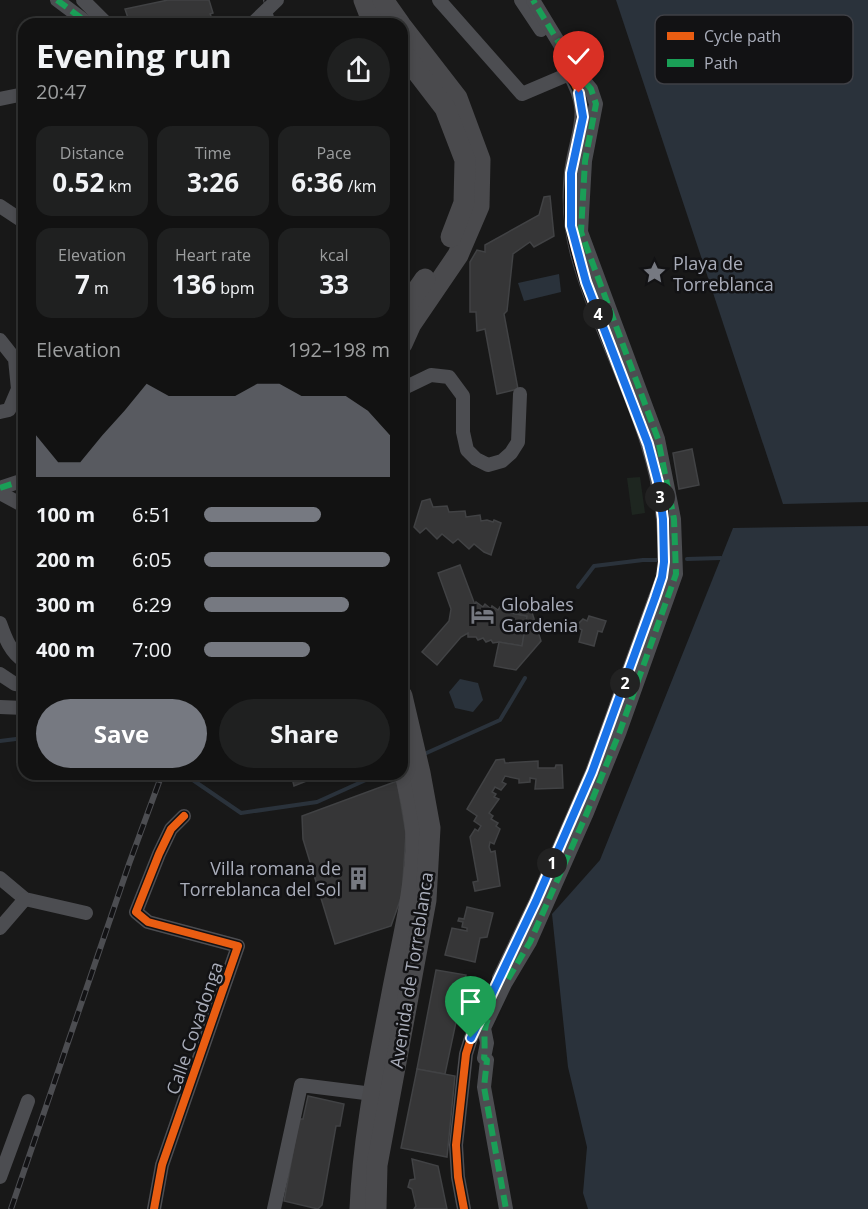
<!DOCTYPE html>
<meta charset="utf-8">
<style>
:root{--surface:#121212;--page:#1f2020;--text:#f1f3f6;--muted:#9c9e9f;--line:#313232;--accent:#767981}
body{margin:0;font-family:"Open Sans",sans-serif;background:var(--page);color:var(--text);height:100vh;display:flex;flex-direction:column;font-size:22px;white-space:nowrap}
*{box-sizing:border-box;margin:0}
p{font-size:20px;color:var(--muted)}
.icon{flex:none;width:33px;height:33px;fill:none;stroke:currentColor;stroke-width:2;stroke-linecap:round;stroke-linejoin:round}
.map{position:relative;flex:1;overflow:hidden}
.sheet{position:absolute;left:18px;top:18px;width:390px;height:762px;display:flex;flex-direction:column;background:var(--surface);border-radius:18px;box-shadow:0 3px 9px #0003,0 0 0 2px var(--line)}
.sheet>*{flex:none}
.pin{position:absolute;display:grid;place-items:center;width:51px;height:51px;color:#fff;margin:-62px -26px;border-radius:50% 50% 50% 0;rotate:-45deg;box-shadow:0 0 6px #0007}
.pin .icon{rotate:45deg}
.km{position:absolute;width:30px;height:30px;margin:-15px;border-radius:50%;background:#222;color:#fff;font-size:16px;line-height:30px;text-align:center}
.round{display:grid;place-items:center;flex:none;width:63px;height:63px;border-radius:32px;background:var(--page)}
.headline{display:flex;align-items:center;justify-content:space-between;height:102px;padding:0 18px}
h1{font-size:33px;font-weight:700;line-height:45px}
.stats{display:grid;grid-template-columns:repeat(3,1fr);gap:9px;height:102px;padding:6px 18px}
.stats div{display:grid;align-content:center;border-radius:15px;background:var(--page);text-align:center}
.stats b{font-size:26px;font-weight:700}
.stats small{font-size:16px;font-weight:400}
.stats p{font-size:16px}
.chart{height:168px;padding:12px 18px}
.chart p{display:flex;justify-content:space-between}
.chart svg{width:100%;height:108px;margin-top:6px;fill:var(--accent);opacity:.7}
.button{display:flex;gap:12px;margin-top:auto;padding:12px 18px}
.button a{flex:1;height:69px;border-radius:36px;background:var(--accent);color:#fff;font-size:24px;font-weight:700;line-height:69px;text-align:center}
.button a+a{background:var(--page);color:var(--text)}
ul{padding:0 18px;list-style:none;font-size:20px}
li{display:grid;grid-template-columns:96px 72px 1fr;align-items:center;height:45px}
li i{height:15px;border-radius:8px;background:var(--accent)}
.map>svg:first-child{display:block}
.green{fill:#1e2620}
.water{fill:#2a323b}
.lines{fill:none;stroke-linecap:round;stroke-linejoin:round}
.stream{stroke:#2a323b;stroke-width:4}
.building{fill:#363637;stroke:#414244;stroke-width:1.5}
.street{stroke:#4c4d51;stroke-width:14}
.primary{stroke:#4a4a4d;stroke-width:21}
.rail-casing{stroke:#4c4d51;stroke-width:6}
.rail{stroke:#121214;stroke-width:4;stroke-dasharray:11;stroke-linecap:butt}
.street-bridge{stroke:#4c4d51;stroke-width:14}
.quiet{stroke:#1a9f57;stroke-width:6;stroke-dasharray:12 6;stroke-linecap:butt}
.cycleway-casing{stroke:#121214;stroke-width:11}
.cycleway{stroke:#e95d12;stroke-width:8}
.route-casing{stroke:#fff;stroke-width:12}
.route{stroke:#1a73e8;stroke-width:8}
.labels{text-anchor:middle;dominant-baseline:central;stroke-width:5;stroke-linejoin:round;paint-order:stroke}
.poi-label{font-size:18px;fill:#a9adba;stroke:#121214;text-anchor:start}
.street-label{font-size:18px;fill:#a9adba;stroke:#121214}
.key{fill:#121214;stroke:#3f4046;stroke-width:1.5}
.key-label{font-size:16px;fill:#a9adba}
</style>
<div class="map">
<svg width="868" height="1209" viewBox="0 0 868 1209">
<rect width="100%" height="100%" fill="#181818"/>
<path class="green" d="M640,477L645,513L632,515L627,478Z"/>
<g class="water">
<path d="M616,0H868V502L783,504Z"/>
<path d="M559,274L561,292L524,301L518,283Z"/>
<path d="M868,526V1209H588L583,1193L587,1147L568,1067L552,914L600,860L733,528Z"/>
<path d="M460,679L478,683L483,700L473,712L455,708L449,692Z"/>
</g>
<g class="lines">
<g class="stream">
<path d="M687,559L721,558"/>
<path d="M578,587L594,566L643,560H657"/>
<path d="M0,741L24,738"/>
<path d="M422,755L500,720L525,678"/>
<path d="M184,774L241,813L317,802L379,774"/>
</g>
</g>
<g class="building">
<path d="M168,0H209L213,13L210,14L213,20L198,24H130L125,9Z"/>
<path d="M550,196L554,236L534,247L530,242L513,254L507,311L504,314L518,389L497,394L485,329L477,331L476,312H470V262L477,250L485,252V245L539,215L544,197Z"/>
<path d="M692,449L699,485L679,489L673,453Z"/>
<path d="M430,499L433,507L447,506L449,512L465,511L466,517L480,515L481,521L487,520L493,522L494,520L501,523L491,555L484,552L474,544L469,549L458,539L453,543L442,534L437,539L426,528L420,533L414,527L422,501Z"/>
<path d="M460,565L475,605L476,602L483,607L485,604L491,609L492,606L498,610L500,607L505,612L527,616L522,646L499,642L493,643L491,640L486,642L483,638L478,640L476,637H468V633L461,637L437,665L422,652L449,621L451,609L438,573Z"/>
<path d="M505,601L530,606L541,641L516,670L494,666L499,642L522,646L527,616L505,612L500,607Z"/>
<path d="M589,616L606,621L602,632L598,631L594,646L579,642L582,630L580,629L578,624L583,619L587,621Z"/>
<path d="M504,759L505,763L538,761V768H555L556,765H562L563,788L535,789L536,779L530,778V782L519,783V779L505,776L502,782L506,784L501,790L495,787L492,792L496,794L494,797L499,799L489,813L493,816L491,819L498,823L496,826L500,829L494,844L490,842L489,847L491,852L495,851L500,886L475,891L473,882L478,881L470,837L475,829L478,831L481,826L474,821L477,816L467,809L496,760Z"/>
<path d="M291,774H313L314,778L294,786Z"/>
<path d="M397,781L406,833L402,895L391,926L335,944L303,839L302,816Z"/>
<path d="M467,907L493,913L487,937L480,938L475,962L445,955L452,928L467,931V928L462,927L463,922L458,921L459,918L464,919Z"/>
<path d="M436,970L466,975L445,1074L417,1069Z"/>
<path d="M417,1069L455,1076L447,1157L401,1148Z"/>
<path d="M308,1096L344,1104L340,1126H336L322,1205L318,1209L284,1201L299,1119H303Z"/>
<path d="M412,1159L438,1166L447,1209H414L416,1206L412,1189L408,1187L410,1180L415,1179Z"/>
</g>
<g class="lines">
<g class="street">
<path d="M57,0L89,24"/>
<path d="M83,0L107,24"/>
<path d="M439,0L522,94L569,74"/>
<path d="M521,0L541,30"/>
<path d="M0,99L24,94"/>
<path d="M0,206L24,222"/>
<path d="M0,340L15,359L18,389L9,410L0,412"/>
<path d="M402,389L431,375L449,377L463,396V432L467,450L476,459L488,465L502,461L511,453L518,442L520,394"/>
<path d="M0,488L24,480"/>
<path d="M0,493L24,506"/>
<path d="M0,623C5,637 10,652 24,661"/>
<path d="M0,674L15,684L24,685"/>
<path d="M0,707L24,708"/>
<path d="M0,878L25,899L86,913"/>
<path d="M0,928L25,899"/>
<path d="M499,978L536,901L592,772L655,598C658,591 661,584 662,577C666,563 664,549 664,536C661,435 603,349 577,254C570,227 568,199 571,172C577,129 593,113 568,72"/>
<path d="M0,1177L28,1101"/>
<path d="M154,1209L162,1165L238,946L148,922L136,912L159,854L171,829L184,816"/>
<path d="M274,1209L301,1085L373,1094"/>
<path d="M464,1209L458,1177L456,1145L466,1054L471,1038L482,1014"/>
<path d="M506,1209L484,1087L487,1060L484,1058L487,1043L484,1028L505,984L530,942L586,815L620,731L676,574L674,519L658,439L581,232L585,161L596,104L591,89L576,71L533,0"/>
</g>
<g class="primary">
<path d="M364,0L369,13L379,24"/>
<path d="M383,0L400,24"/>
<path d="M402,27L457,98L480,160L479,206L458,255L411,324L402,344"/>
<path d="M402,52L445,108L465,160L464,203L451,237"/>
<path d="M402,312L425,279"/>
<path d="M360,1209C363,1134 379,1062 393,988C402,941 416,887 416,840C416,819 408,784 402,763"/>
<path d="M376,1209L377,1165L426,900L430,828L420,773L402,696"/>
</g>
<defs>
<g id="rail">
<path d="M266,0L273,24"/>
<path d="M11,1209L129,864L162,774"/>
</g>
</defs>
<use href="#rail" class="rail-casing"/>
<use href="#rail" class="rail"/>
<path class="street-bridge" d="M253,23L277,0"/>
<g class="quiet">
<path d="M57,0L89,24"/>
<path d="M0,488L24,480"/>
<path d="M508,979L530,942L586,815L620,731L676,574L674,519L658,439L581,232L585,161L596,104L591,89L576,71L533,0"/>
<path d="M488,1019C482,1031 486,1044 484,1058L487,1060L484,1087L506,1209"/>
</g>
<defs>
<g id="cycleway">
<path d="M154,1209L162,1165L238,946L148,922L136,912L159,854L171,829L184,816"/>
<path d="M464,1209L458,1177L456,1145L466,1054L471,1038L536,901L592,772L655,598C697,475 591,347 571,229C567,204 570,176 575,152C578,136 584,120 582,103C580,92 575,83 569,74"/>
</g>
</defs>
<use href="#cycleway" class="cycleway-casing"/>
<use href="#cycleway" class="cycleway"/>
</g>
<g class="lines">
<defs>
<path id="route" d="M471,1038L536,901L592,772L655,598L662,577L664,562L663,519L658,482L648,444L586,282L571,226V173L583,117L579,93"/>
</defs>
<use href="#route" class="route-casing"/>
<use href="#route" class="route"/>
</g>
<defs>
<symbol id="sight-bare" viewBox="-9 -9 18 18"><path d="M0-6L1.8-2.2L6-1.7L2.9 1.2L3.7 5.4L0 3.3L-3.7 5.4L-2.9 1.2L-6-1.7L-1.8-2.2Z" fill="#767981" stroke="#121214" stroke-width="2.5" paint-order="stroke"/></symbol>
<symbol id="hotel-bare" viewBox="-9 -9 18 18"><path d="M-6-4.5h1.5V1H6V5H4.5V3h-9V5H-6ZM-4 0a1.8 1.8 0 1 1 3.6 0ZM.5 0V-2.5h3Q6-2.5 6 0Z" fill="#767981" stroke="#121214" stroke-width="2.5" paint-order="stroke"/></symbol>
<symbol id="building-bare" viewBox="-9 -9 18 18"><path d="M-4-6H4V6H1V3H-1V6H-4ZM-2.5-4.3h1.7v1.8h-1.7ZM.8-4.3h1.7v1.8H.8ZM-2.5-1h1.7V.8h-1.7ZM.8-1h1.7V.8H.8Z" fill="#767981" stroke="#121214" stroke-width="2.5" paint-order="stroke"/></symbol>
</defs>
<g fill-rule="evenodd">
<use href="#sight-bare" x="638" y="256" width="33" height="33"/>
<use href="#hotel-bare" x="466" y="598" width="33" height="33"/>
<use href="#building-bare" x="342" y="862" width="33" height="33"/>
</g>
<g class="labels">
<g class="poi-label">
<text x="673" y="263">Playa de<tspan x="673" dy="21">Torreblanca</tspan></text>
<text x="501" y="604">Globales<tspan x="501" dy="21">Gardenia</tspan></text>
<text x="341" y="868" text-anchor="end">Villa romana de<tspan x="341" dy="21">Torreblanca del Sol</tspan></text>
</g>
<g class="street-label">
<text transform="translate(411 970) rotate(-81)">Avenida de Torreblanca</text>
<text transform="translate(194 1028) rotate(-71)">Calle Covadonga</text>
</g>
</g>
<rect x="655" y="15" width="198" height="69" rx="9" class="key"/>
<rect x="667" y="32" width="27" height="8" fill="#e95d12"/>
<rect x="667" y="59" width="27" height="8" fill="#1a9f57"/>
<g class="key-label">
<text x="704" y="42">Cycle path</text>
<text x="704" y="69">Path</text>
</g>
</svg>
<div class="pin" style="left:471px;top:1038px;background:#1e9e55"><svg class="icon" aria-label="arrive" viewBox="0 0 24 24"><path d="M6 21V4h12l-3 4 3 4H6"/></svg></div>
<div class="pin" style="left:579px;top:93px;background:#d93025"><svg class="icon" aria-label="check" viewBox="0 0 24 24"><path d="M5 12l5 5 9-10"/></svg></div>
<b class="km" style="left:552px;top:863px">1</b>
<b class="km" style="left:625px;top:683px">2</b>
<b class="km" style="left:660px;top:497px">3</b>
<b class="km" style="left:598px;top:314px">4</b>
<section class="sheet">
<div class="headline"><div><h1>Evening run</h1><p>20:47</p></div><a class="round"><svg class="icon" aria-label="share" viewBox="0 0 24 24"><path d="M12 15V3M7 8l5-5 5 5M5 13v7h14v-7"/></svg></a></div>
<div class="stats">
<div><p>Distance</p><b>0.52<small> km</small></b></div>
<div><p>Time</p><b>3:26</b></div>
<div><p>Pace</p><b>6:36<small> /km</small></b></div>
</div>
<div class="stats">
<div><p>Elevation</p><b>7<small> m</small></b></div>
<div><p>Heart rate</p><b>136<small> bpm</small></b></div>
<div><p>kcal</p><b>33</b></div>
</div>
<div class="chart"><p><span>Elevation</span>192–198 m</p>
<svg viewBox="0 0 160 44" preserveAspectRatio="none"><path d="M0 44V27L10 38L20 38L30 27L40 17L50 6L60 11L70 11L80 11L90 11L100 6L110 6L120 11L130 11L140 11L150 17L160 27V44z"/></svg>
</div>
<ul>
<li><b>100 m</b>6:51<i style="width:63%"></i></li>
<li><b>200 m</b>6:05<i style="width:100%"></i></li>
<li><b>300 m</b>6:29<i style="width:78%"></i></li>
<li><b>400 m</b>7:00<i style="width:57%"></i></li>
</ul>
<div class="button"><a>Save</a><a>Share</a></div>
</section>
</div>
